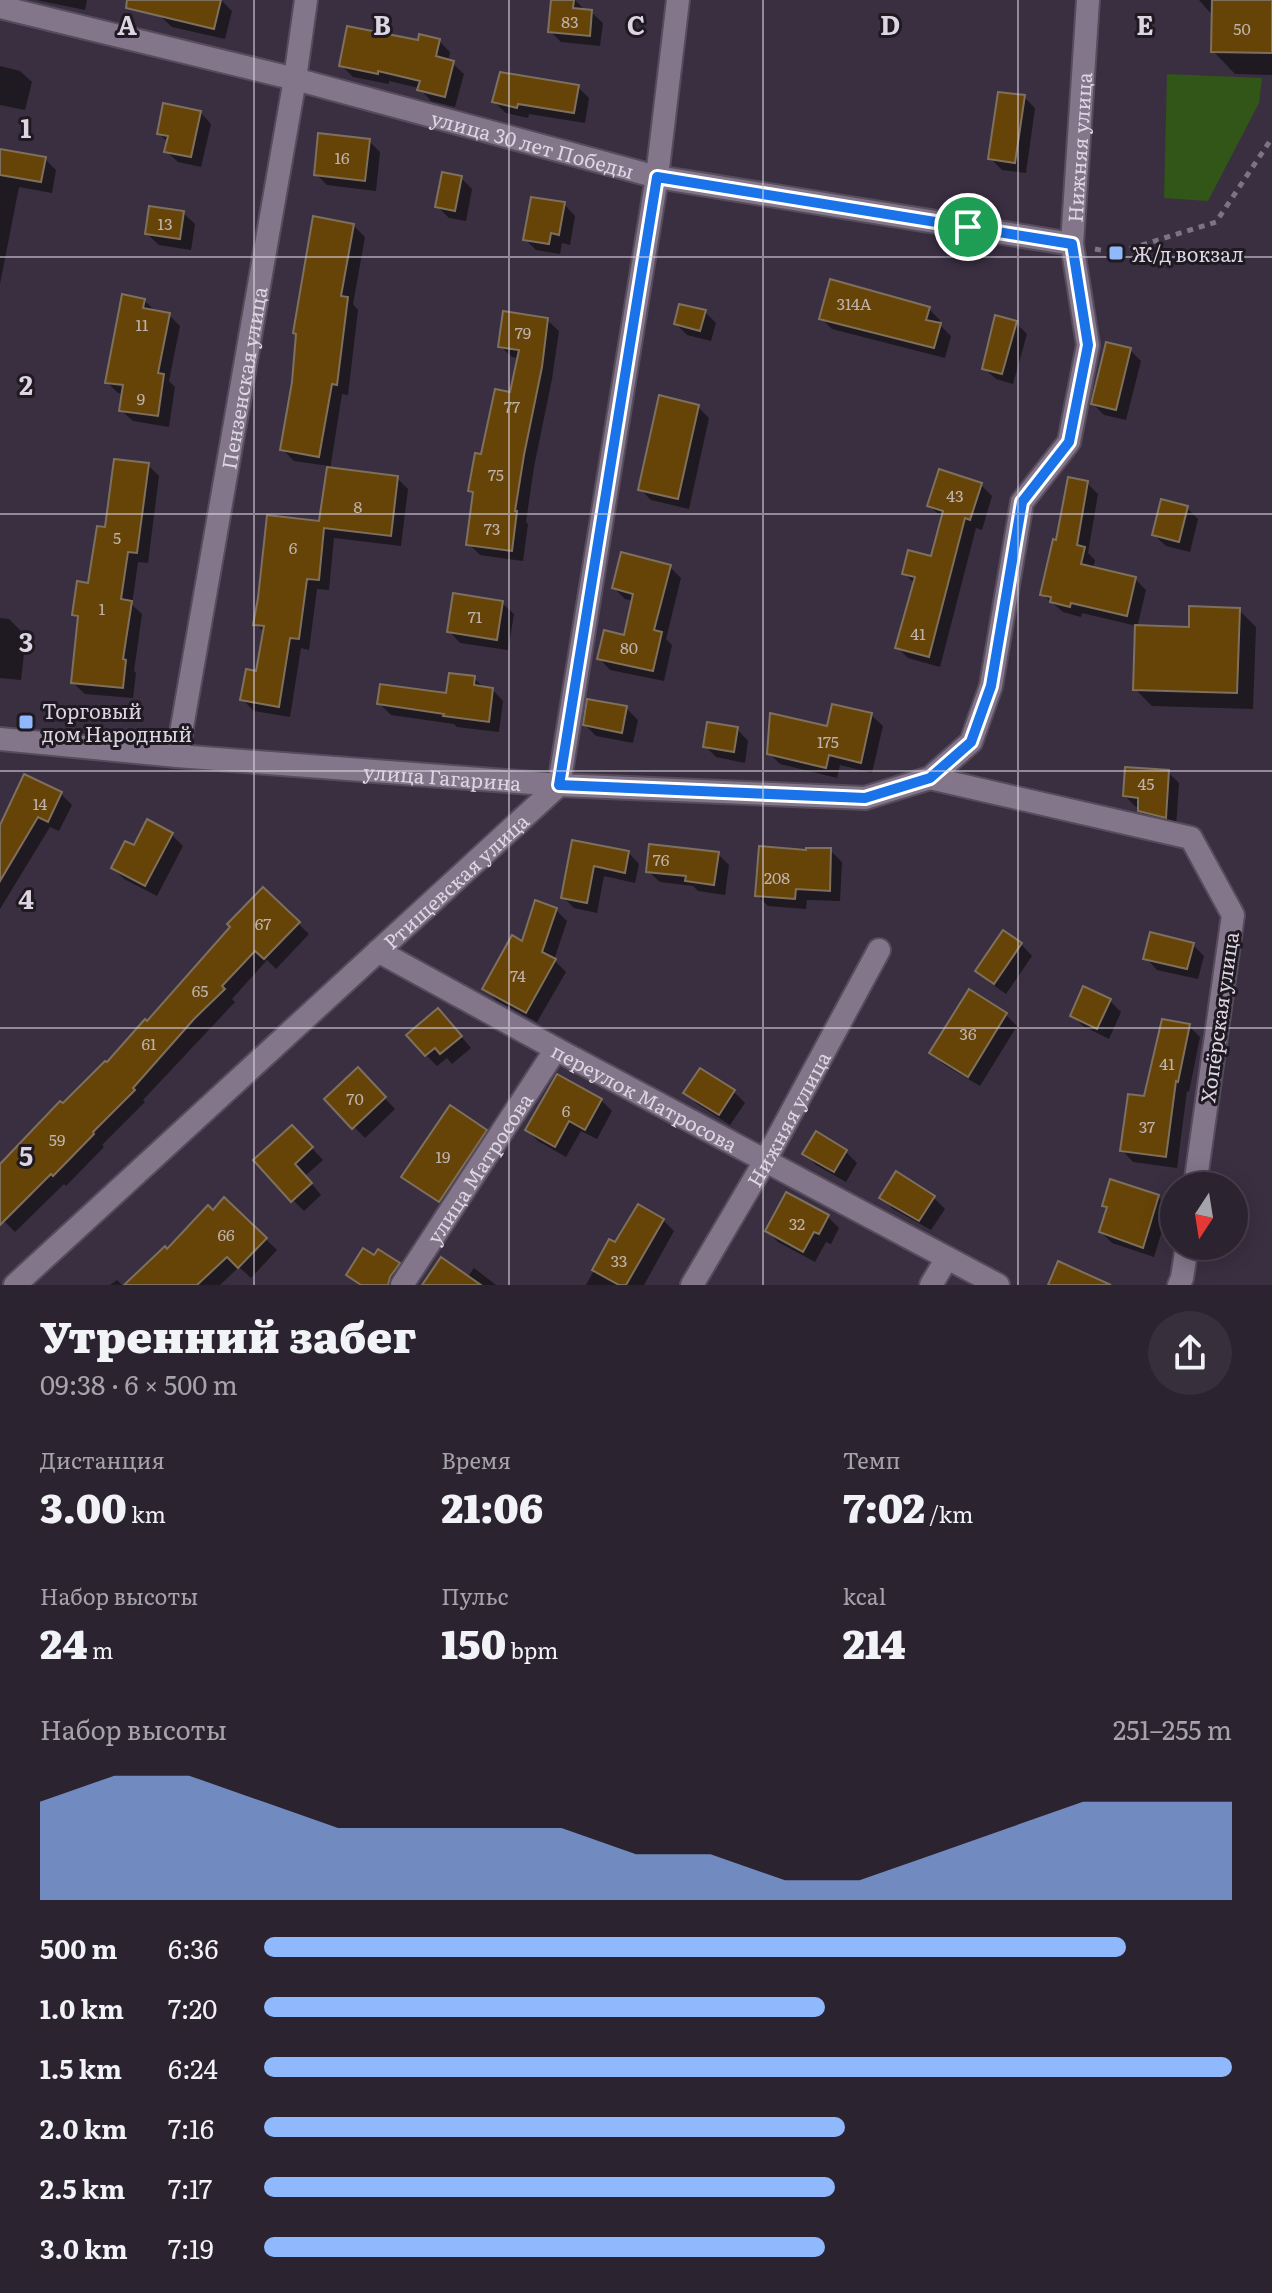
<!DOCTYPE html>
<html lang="ru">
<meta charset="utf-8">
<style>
:root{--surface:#2c2331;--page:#382f3d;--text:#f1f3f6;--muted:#a6a4ab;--line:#48404d;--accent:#8fb8fd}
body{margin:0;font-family:Literata,serif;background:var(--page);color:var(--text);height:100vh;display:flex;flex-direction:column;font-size:30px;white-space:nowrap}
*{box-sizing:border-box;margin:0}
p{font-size:26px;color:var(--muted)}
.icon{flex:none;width:44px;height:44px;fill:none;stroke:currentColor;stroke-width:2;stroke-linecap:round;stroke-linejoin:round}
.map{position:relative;height:1285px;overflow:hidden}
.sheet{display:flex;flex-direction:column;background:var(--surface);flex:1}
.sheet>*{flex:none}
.needle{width:52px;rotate:192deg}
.controls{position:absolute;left:1160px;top:1172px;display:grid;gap:16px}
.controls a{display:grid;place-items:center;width:88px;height:88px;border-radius:50%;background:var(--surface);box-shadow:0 4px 20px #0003,0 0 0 2px var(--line);font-size:40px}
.pin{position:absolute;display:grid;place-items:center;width:68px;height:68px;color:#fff;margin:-34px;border:4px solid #fff;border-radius:50%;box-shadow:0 2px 8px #0007}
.round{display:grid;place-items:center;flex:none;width:84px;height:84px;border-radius:42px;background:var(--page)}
.overview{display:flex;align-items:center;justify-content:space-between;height:136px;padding:0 40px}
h1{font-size:44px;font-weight:800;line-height:60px}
.figures{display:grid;grid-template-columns:repeat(3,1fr);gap:12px;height:136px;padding:8px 40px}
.figures div{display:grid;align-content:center}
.figures b{font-size:40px;font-weight:800}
.figures small{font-size:22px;font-weight:400}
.figures p{font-size:22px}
.chart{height:224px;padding:16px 40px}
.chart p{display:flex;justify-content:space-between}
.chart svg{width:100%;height:144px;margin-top:8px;fill:var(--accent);opacity:.7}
ul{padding:0 40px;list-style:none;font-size:26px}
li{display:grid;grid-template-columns:128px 96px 1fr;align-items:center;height:60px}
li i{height:20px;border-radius:10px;background:var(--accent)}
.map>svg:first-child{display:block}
.green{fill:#315617}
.shadow{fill:#0007}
.building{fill:#664408;stroke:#7e705c;stroke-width:2}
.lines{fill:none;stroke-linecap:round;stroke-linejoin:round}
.minor-casing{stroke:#564c5c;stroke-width:26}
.tertiary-casing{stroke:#564c5c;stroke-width:26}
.path{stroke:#7d7483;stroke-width:5;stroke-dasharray:6 6;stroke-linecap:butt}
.minor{stroke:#83768b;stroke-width:22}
.tertiary{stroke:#83768b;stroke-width:22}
.route-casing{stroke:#fff;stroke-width:16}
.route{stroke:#1a73e8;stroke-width:10}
.grid{fill:none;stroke:#ddd6e2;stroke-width:2;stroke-opacity:0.55}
.poi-dot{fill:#8fb8fd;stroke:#1f1a22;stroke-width:3}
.labels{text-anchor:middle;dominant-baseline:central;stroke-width:6;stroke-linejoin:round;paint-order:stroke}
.number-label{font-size:16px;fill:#bfb2ac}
.street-label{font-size:20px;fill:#ddd6e2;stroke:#1f1a22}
.poi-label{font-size:20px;fill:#ddd6e2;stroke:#1f1a22;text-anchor:start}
.grid-label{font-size:26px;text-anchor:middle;font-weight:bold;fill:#ddd6e2;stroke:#1f1a22;stroke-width:6;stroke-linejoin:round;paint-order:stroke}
</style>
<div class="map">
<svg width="1272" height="1285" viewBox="0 0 1272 1285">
<rect width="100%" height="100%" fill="#3a2f41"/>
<path class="green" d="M1167,74L1262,78L1259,103L1208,201L1164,198Z"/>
<g class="shadow">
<path d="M36,0H87L85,10Z"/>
<path d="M164,0H221L232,11L225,39L172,27L160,16Z"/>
<path d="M553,0H575L585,10L591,12L603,23L600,46L561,42L550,31Z"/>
<path d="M1199,0H1272V75L1235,74L1213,51V16Z"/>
<path d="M439,41L450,52L448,62L452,63L464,74L455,107L431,101L419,88L389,81V84L353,77L342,66L419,42Z"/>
<path d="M0,66L20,71L32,82L25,110L0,105Z"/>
<path d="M578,87L589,98L585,123L529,114L528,118L506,113L494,102Z"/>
<path d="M1024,97L1035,108L1026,173L1002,170L991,159Z"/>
<path d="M200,112L211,124L201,167L178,162L166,151L168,143L159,133Z"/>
<path d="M369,141L380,152L376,191L327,185L316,174Z"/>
<path d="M0,151L45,159L56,170L52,193L19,187L0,284Z"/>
<path d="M461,178L472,189L466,221L449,218L438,207Z"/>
<path d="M564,204L575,216L570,245L562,243L560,254L536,250L525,239Z"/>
<path d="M183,213L195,224L191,250L159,245L147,234Z"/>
<path d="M353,225L365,237L353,304L358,310L348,395L342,394L330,470L397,478L408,489L401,546L334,538L329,590L317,589L309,650L301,648L290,717L254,711L243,700L258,673L265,633L256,624L321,523L329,466L294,461L282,449Z"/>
<path d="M144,300L156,312L169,315L180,326L169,381L175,387L169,427L133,421L121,410L124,394L118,393L107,382Z"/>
<path d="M929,309L940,320L939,324L951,336L945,358L832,329L821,318Z"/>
<path d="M705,312L716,323L711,341L687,335L676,324Z"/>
<path d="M547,320L559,331L552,379L534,467L526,522L528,524L523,561L480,555L469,544L475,494L470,490L483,457L511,394L519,358L512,357L500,346Z"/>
<path d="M1016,323L1027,334L1013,384L996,379L984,368Z"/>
<path d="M1130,350L1141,361L1126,420L1104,415L1093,404Z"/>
<path d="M698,407L709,418L689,509L651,500L640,489Z"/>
<path d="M148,465L159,476L148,563L138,562L132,605L142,614L134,671L136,673L133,698L85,694L73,683L80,620L74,615Z"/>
<path d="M1087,483L1098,494L1088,553L1095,560L1093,569L1135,579L1146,590L1137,628L1191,629L1239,610L1256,627L1253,709L1152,706L1135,689L1137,626L1082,613L1081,617L1063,612L1042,594L1057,542Z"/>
<path d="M981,485L992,496L982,530L976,528L940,667L908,658L897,647L915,584L904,573L932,558L943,518L929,506Z"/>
<path d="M1186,507L1198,519L1190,552L1166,546L1154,535Z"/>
<path d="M670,567L681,578L666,639L672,645L664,681L610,670L599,658L626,637L634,601L625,599L614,588Z"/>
<path d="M502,603L514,614L508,650L460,643L449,631Z"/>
<path d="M0,618L9,619L26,636L21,680L0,678Z"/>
<path d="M474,678L485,689H492L503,701L499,732L457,727L454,724L391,715L379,703L448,696Z"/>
<path d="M626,708L638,720L633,743L596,736L585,725Z"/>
<path d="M871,715L883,726L872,773L840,765L837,778L780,764L769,753L829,729Z"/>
<path d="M737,729L748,741L745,763L716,757L705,746Z"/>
<path d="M1168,772L1179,783L1176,828L1151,822L1140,811V807H1136L1125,796Z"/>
<path d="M61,794L72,805L59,831L50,827L0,909V830Z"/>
<path d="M148,822L172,835L183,846L157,896L124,879L113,868L134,847Z"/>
<path d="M574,842L628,852L639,864L635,883L604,876L597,913L574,908L563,897Z"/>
<path d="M830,850L842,862L840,901L807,900L806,909L768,906L757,895L808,852Z"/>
<path d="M718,854L729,865L725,895L698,891L693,886L660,882L648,871Z"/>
<path d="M263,890L309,934L276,969L267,960L232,999L235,1002L143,1100L145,1102L102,1145L104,1147L66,1186L64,1184L15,1232L0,1217V1166L107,1065L147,1023Z"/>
<path d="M556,910L567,921L554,960L566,972L537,1022L496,1000L485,989L523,944Z"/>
<path d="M1021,944L1032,956L1006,994L989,982L978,971Z"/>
<path d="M1193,945L1204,956L1198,979L1157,970L1146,958Z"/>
<path d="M970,992L1006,1015L1017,1026L980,1086L943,1064L932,1053Z"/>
<path d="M1110,1001L1121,1012L1109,1039L1083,1026L1072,1015Z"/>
<path d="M449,1022L471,1048L452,1064L447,1058L437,1066L426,1055Z"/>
<path d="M1189,1026L1200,1037L1189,1092L1187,1091L1177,1168L1133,1162L1122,1150L1146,1099Z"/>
<path d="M358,1070L395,1109L365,1138L327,1099Z"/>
<path d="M686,1092H734L745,1103L730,1125L697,1104Z"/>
<path d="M601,1100L612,1111L597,1139L581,1131L566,1157L538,1141L527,1130Z"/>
<path d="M292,1127L323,1160L305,1176L321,1195L304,1211L293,1200Z"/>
<path d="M485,1131L497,1142L451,1212L415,1187L404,1176Z"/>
<path d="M816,1134L846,1152L857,1163L846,1182L816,1165L805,1154Z"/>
<path d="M1158,1197L1169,1208L1154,1257L1112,1243L1101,1232L1108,1210L1104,1205Z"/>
<path d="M882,1198H934L945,1209L931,1230L893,1209Z"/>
<path d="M225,1200L277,1250L251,1278L239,1267L220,1285H127L213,1212Z"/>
<path d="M828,1217L839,1228L831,1244L826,1242L815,1262L778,1242L767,1231Z"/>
<path d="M663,1220L674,1231L644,1285H586L610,1241L616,1245Z"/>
<path d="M398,1265L409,1276L405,1285H359L348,1274Z"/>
<path d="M474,1268L496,1285H429L467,1278Z"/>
<path d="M117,1280L122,1285H110Z"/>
</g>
<g class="building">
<path d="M127,0H221L214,29L126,8Z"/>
<path d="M551,0H574L573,8L592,10L590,36L548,32Z"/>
<path d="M1212,0H1272V53L1211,52Z"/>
<path d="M347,26L418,40L419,34L440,39L436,56L454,61L445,97L417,90L420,81L378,71V74L339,66Z"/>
<path d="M500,72L579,85L574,113L518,104L517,108L492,102Z"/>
<path d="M998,92L1025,95L1015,163L988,159Z"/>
<path d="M163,103L201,111L191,157L164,152L168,136L157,134Z"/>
<path d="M318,133L370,139L365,181L314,175Z"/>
<path d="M0,149L46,157L41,182L0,175Z"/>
<path d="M442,172L462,176L455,211L435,207Z"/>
<path d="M531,197L565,202L559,235L551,233L549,244L523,240Z"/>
<path d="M149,206L184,211L180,239L145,234Z"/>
<path d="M313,216L354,224L341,296L348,297L337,385L332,384L319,457L280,450L292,382L296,334L293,333Z"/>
<path d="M830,279L930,307L926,320L941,323L934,348L819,319Z"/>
<path d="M122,294L145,299L143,308L170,313L158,373L164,374L158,416L119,411L123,385L105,383Z"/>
<path d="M679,304L706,310L700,331L674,324Z"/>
<path d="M503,311L548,318L542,367L524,455L515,511H517L512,551L466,545L473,492L468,491L475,453L481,454L495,389L510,392L519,350L498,347Z"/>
<path d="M995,315L1017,321L1002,374L982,369Z"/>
<path d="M1106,342L1131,348L1116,410L1091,404Z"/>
<path d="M659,395L699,405L678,499L638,490Z"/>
<path d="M114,459L149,463L137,553L128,552L121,599L132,601L123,659L126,660L123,688L71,683L78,616L72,615L77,581L88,583L97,526L105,527Z"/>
<path d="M327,467L398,476L391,536L324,528L319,580L307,579L299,639L290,638L279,707L240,700L246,669L256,671L264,626L253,625L258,598L267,515L319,521Z"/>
<path d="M939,469L982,483L970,520L965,518L929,657L895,648L915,577L902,574L908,550L931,556L943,511L927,506Z"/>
<path d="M1068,477L1088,481L1077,545L1085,547L1081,564L1136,577L1127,616L1071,603L1070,607L1050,602L1051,597L1040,595L1053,539L1056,540Z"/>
<path d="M1161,499L1188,506L1179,542L1152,535Z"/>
<path d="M621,552L671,565L654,630L662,632L653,671L597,659L604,630L624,635L633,594L612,588Z"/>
<path d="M453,593L503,601L497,640L447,632Z"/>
<path d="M1189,606L1240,608L1237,693L1133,690L1135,625L1189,627Z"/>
<path d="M449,673L475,676L474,685L493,688L489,722L443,716L444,714L377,704L380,684L446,693Z"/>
<path d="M587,699L627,706L622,733L583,725Z"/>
<path d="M832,704L872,713L861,763L829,755L826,768L767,754L770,713L827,726Z"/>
<path d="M707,722L738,727L734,752L703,747Z"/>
<path d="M1125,767L1169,770L1166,818L1138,811V798L1123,796Z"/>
<path d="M24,774L62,792L48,822L38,817L0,881V825Z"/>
<path d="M147,819L173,833L145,886L111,868L125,841L134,845Z"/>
<path d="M572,840L629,851L625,873L594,866L587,903L561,898Z"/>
<path d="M649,844L719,852L714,885L685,881L686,876L646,872Z"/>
<path d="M759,846L806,850V848H831L830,891L796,889L795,899L755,896Z"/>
<path d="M263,887L300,922L264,959L255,951L222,986L225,989L194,1019L133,1088L135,1090L93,1132L94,1134L53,1176L51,1174L0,1225V1164L60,1101L63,1103L105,1061L107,1062L145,1019L147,1021L230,927L227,924Z"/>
<path d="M535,900L557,908L542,952L556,959L526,1013L482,989L512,935L522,941Z"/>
<path d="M1003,930L1022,943L994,984L975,971Z"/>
<path d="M1150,932L1194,943L1187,969L1143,959Z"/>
<path d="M1083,986L1111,999L1097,1029L1070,1016Z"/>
<path d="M969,989L1007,1013L968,1077L929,1053Z"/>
<path d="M438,1008L462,1036L440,1054L435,1048L425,1056L406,1035Z"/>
<path d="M1162,1019L1190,1024L1178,1082L1176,1081L1166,1157L1120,1151L1128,1094L1144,1096Z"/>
<path d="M358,1067L386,1097L352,1129L324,1099Z"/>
<path d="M700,1068L735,1090L719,1115L683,1093Z"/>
<path d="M557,1074L602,1099L585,1130L569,1121L555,1147L525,1130Z"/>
<path d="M450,1105L487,1130L439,1202L401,1177Z"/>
<path d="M292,1125L313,1147L295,1164L312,1183L291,1202L253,1160Z"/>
<path d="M816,1131L847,1150L834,1172L802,1154Z"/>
<path d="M896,1171L935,1196L919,1221L879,1198Z"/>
<path d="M1110,1179L1159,1195L1143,1248L1099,1232L1107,1207L1102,1206Z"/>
<path d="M786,1192L829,1215L819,1234L814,1232L803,1252L765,1231Z"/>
<path d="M224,1197L267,1238L238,1268L227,1257L197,1285H124L165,1246L167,1249L208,1205L213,1210Z"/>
<path d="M638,1204L664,1219L626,1285H619L592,1270L609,1239L615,1242Z"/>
<path d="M363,1248L374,1255L378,1249L400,1263L390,1277L388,1285H361L346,1275Z"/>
<path d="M441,1257L481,1285H422Z"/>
<path d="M1058,1261L1111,1285H1048Z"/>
</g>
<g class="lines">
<defs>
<g id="minor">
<path id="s1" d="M0,7L295,79L657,177L1072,244"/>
<path id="s2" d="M177,756L295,79L306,0"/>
<path d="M930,778L1191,838L1233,915L1195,1186"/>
<path id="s3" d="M378,951L556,1049L998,1285"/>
<path id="s4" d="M15,1285L559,785L657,177L678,0"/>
<path id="s5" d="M402,1285L556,1049"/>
<path id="s6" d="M692,1285L765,1161L879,950"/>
<path d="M931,1285L947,1258"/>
<path d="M1179,1285L1182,1278L1187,1246"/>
</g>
<g id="tertiary">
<path id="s7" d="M0,739L177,756L559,785L865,798L930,778L971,742L991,686L1022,502L1069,442L1088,345L1072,244L1088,0"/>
</g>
</defs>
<use href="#minor" class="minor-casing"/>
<use href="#tertiary" class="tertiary-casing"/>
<path class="path" d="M1095,249L1116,253L1216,222L1272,138"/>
<use href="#minor" class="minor"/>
<use href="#tertiary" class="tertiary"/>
</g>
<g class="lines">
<defs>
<path id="route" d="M657,177L1072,244L1088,345L1069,442L1022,502L991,686L971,742L930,778L865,798L559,785Z"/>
</defs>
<use href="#route" class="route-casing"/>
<use href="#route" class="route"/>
</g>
<path class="grid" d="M254,0V1285M509,0V1285M763,0V1285M1018,0V1285M0,257H1272M0,514H1272M0,771H1272M0,1028H1272"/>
<g class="poi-dot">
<rect x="1108" y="245" width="16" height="16" rx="4"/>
<rect x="18" y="714" width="16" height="16" rx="4"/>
</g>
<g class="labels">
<g class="number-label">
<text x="570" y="21">83</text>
<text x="1242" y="28">50</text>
<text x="342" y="157">16</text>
<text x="165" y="223">13</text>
<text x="854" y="303">314А</text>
<text x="142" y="324">11</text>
<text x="523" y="332">79</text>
<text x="141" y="398">9</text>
<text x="512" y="406">77</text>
<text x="496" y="474">75</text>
<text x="955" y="495">43</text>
<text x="358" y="506">8</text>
<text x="492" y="528">73</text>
<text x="117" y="537">5</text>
<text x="293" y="547">6</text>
<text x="102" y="608">1</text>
<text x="475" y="616">71</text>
<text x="918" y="633">41</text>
<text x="629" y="647">80</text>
<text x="828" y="741">175</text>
<text x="1146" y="783">45</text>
<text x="40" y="803">14</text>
<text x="661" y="859">76</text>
<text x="777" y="877">208</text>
<text x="263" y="923">67</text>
<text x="518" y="975">74</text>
<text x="200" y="990">65</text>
<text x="968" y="1033">36</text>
<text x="149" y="1043">61</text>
<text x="1167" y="1063">41</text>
<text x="355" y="1098">70</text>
<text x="566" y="1110">6</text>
<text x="1147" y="1126">37</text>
<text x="57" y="1139">59</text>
<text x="443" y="1156">19</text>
<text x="797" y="1223">32</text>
<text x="226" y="1234">66</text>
<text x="619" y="1260">33</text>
</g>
<g class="street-label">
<text stroke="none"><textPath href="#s1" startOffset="550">улица 30 лет Победы</textPath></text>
<text stroke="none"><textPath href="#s7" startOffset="1610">Нижняя улица</textPath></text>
<text stroke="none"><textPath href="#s2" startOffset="384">Пензенская улица</textPath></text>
<text stroke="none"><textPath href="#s7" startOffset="444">улица Гагарина</textPath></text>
<text stroke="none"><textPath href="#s4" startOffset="598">Ртищевская улица</textPath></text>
<text transform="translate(1218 1017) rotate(-82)">Хопёрская улица</text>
<text stroke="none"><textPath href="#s3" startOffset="304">переулок Матросова</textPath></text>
<text stroke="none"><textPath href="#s6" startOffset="192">Нижняя улица</textPath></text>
<text stroke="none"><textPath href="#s5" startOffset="140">улица Матросова</textPath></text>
</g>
<g class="poi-label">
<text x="1132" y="253">Ж/д вокзал</text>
<text x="42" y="710">Торговый<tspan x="42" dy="23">дом Народный</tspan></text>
</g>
</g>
<g class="grid-label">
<text x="127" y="35">A</text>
<text x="382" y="35">B</text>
<text x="636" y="35">C</text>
<text x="890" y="35">D</text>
<text x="1145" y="35">E</text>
<text x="26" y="138">1</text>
<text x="26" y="395">2</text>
<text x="26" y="652">3</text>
<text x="26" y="909">4</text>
<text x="26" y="1166">5</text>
</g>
</svg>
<div class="controls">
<a><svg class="needle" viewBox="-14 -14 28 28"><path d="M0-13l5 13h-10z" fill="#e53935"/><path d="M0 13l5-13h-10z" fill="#a6a4ab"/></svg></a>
</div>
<div class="pin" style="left:968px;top:227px;background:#1e9e55"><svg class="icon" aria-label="arrive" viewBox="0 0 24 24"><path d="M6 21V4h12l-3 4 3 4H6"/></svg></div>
</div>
<section class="sheet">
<div class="overview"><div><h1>Утренний забег</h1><p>09:38 · 6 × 500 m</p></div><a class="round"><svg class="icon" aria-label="share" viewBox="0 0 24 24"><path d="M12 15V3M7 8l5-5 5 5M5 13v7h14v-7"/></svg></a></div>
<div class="figures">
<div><p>Дистанция</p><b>3.00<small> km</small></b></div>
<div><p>Время</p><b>21:06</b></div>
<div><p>Темп</p><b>7:02<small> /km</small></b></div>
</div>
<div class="figures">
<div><p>Набор высоты</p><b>24<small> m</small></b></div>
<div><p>Пульс</p><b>150<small> bpm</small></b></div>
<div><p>kcal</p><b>214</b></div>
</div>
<div class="chart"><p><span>Набор высоты</span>251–255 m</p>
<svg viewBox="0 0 160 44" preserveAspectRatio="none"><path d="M0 44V14L10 6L20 6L30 14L40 22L50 22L60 22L70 22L80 30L90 30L100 38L110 38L120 30L130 22L140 14L150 14L160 14V44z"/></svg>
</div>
<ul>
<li><b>500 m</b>6:36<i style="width:89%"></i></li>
<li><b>1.0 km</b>7:20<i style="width:58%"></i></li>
<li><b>1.5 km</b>6:24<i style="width:100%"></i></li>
<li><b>2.0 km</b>7:16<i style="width:60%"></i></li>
<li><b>2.5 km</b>7:17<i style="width:59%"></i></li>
<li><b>3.0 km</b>7:19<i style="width:58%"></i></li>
</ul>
</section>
